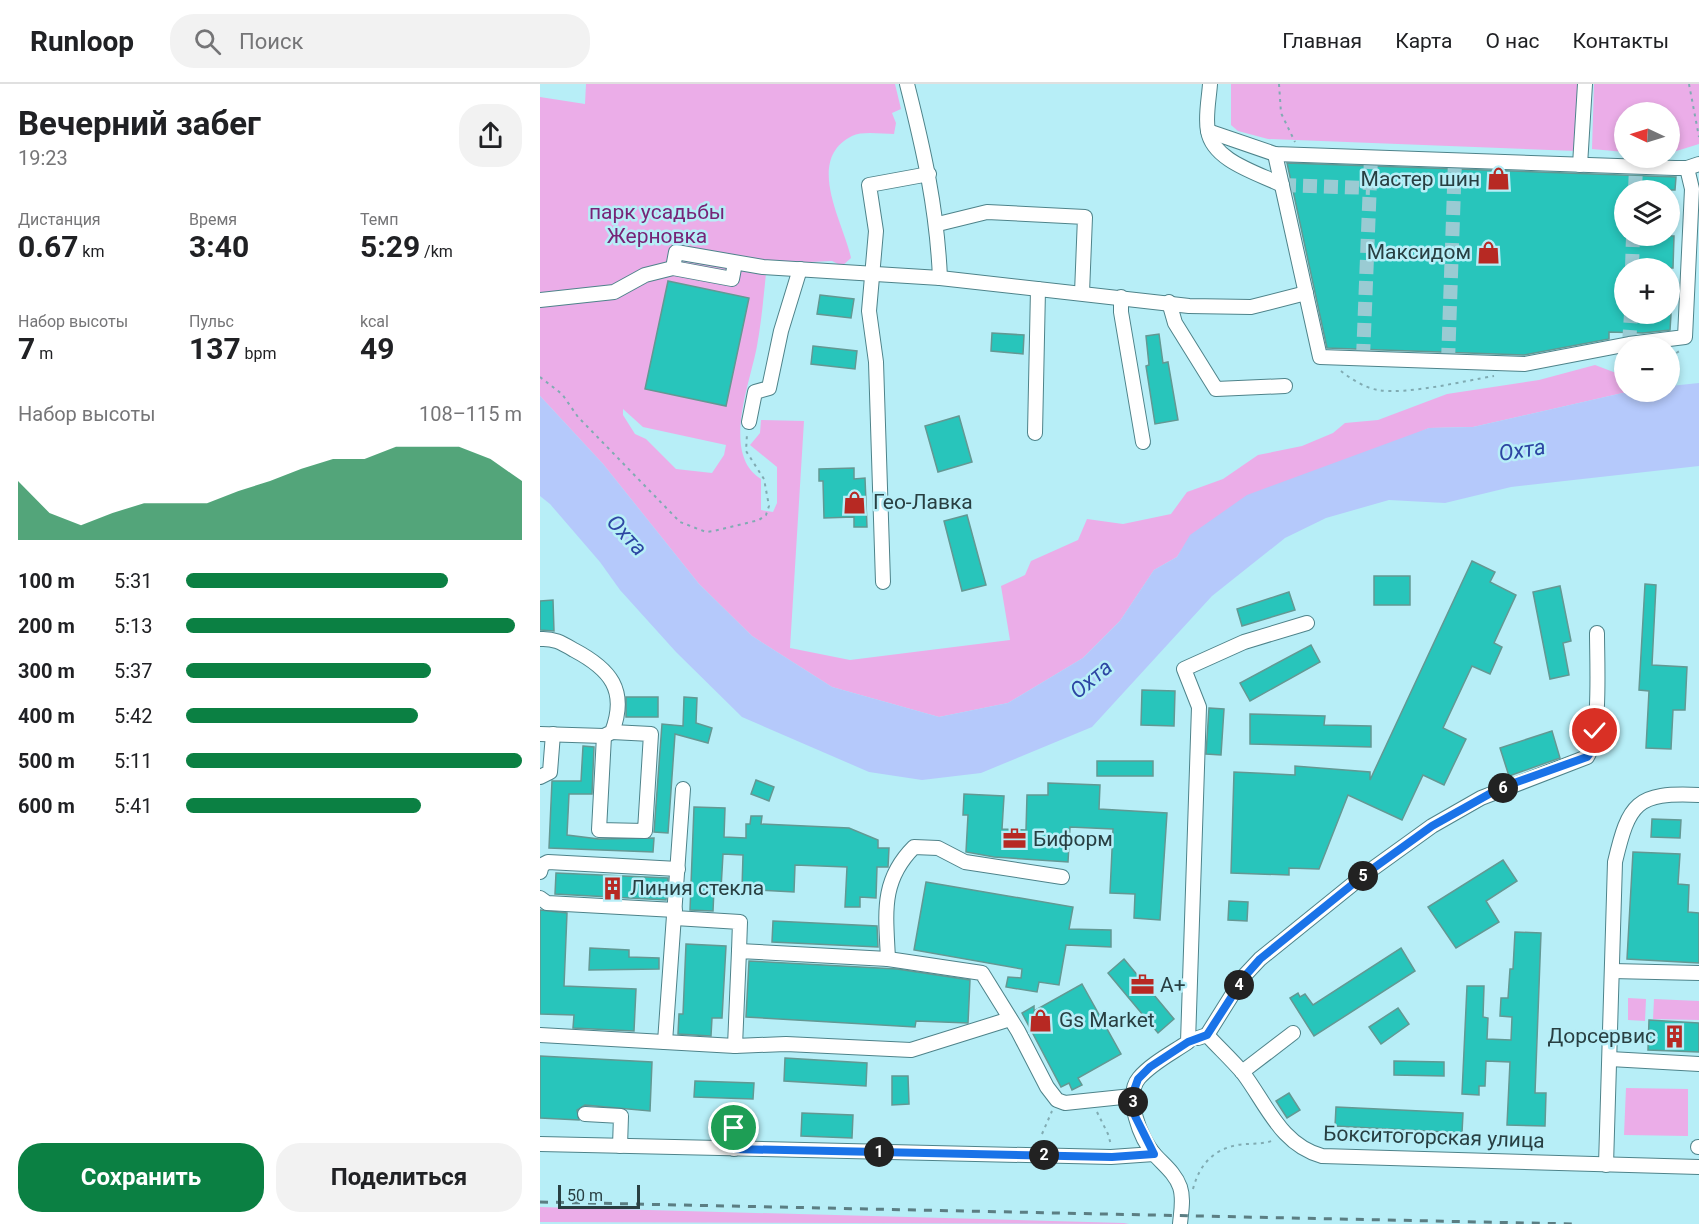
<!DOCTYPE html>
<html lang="ru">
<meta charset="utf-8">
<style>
:root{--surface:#fff;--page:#f2f2f2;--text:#202124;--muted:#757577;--line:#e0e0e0;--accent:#0b8043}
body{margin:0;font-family:Roboto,sans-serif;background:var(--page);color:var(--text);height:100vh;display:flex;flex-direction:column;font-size:22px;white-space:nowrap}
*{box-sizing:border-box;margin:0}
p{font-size:20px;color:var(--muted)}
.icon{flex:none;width:33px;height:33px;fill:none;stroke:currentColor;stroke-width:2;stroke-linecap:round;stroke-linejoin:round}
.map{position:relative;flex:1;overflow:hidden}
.sheet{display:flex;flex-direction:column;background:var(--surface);width:540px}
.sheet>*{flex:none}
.needle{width:39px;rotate:274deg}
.tools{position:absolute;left:1074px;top:18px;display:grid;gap:12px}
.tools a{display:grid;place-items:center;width:66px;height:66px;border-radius:50%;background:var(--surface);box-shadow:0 3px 9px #0003;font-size:30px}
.scale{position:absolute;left:18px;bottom:15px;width:82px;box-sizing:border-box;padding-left:6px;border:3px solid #283f42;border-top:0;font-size:16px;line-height:21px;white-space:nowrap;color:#283f42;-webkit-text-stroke:4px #b7eef7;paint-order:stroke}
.pin{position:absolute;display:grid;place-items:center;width:51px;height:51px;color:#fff;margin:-26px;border:3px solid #fff;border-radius:50%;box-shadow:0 2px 6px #0007}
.km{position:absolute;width:30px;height:30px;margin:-15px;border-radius:50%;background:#222;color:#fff;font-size:16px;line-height:30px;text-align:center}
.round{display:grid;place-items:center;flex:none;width:63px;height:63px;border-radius:24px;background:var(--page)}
.overview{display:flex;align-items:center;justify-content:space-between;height:102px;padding:0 18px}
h1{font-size:33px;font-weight:700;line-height:45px}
.stats{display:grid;grid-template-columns:repeat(3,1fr);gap:9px;height:102px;padding:6px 18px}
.stats div{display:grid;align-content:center}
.stats b{font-size:30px;font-weight:700}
.stats small{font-size:16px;font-weight:400}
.stats p{font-size:16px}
.chart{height:168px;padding:12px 18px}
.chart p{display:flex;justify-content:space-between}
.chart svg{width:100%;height:108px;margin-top:6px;fill:var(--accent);opacity:.7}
.cta{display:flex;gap:12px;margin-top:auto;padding:12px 18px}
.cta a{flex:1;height:69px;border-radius:24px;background:var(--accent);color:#fff;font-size:24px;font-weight:700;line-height:69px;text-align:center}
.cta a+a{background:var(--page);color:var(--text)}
ul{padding:0 18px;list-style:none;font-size:20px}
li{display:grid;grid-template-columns:96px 72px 1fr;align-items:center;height:45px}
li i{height:15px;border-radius:8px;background:var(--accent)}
header{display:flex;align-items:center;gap:36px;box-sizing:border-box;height:84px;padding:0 30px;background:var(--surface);border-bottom:2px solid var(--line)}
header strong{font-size:28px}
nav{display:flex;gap:33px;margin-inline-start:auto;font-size:21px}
.search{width:420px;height:54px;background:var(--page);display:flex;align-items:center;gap:15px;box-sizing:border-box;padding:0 21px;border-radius:24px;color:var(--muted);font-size:22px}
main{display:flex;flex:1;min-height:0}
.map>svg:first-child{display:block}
.green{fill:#ebade8;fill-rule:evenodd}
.water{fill:#b5c9fb}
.building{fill:#28c5bb;stroke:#639893;stroke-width:1.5}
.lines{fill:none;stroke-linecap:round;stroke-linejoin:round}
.minor-tunnel{stroke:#9acbd3;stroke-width:14;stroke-dasharray:14 7;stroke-linecap:butt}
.minor-casing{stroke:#4e838a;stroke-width:16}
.path{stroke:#80abb2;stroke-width:2;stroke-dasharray:3 4.5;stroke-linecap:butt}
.minor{stroke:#fff;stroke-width:14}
.rail{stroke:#5b7e83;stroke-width:3;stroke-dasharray:8 8;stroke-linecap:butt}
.route-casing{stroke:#fff;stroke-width:12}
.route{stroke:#1a73e8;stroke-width:8}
.labels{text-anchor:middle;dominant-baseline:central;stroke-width:5;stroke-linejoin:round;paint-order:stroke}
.poi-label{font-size:21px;fill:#283f42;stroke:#b7eef7;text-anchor:start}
.park-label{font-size:21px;fill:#772477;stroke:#b7eef7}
.street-label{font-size:21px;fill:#283f42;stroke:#b7eef7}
.water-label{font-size:22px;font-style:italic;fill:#2d46a3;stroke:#b7eef7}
</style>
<header>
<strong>Runloop</strong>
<div class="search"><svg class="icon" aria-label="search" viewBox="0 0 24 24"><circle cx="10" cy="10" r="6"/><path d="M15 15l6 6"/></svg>Поиск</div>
<nav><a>Главная</a><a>Карта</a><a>О нас</a><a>Контакты</a></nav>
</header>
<main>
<section class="sheet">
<div class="overview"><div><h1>Вечерний забег</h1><p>19:23</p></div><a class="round"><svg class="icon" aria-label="share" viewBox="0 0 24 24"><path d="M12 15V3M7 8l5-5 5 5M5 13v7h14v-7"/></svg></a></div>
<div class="stats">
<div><p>Дистанция</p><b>0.67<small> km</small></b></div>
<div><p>Время</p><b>3:40</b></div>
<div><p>Темп</p><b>5:29<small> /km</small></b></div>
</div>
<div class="stats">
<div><p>Набор высоты</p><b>7<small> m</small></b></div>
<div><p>Пульс</p><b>137<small> bpm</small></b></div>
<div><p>kcal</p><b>49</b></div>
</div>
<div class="chart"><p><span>Набор высоты</span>108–115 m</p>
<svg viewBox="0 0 160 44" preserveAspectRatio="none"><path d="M0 44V20L10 33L20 38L30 33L40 29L50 29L60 29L70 24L80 20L90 15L100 11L110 11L120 6L130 6L140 6L150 11L160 20V44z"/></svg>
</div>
<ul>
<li><b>100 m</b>5:31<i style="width:78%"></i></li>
<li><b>200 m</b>5:13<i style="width:98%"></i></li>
<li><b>300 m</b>5:37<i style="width:73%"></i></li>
<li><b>400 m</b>5:42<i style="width:69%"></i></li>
<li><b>500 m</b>5:11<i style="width:100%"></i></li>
<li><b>600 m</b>5:41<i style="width:70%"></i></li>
</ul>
<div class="cta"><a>Сохранить</a><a>Поделиться</a></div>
</section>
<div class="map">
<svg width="1159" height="1140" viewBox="0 0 1159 1140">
<rect width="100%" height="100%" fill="#b7eef7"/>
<g class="green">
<path d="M46,0H355L361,25L352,29L356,39L354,50C342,50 322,47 312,52C264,76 304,139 311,174L302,182L292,177L227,180C224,207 222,235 217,262C210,300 181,370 221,395V426L233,428L237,419V383L210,361L220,349L221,336L264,337L250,564L310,576L470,556L461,502L485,491L491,477L538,456L547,435L583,440L631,430L647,408L683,395L718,371L762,362L793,349L805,339L838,336L907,310L999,296L1055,281L1084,292V308H1087L933,343L889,344L651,451L637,473L614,486L580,537L543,574L468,619L399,633L292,603L212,552L159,500L63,380L0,312V13L45,20ZM83,325L103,343L186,361L184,371L172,389L136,385L106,355L95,350L83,331Z"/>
<path d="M691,0H1039L1035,67L728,55L698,47L691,41Z"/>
<path d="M1054,0H1159V60L1130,69V28H1084V68L1052,65Z"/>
<path d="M1088,914L1106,915L1105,937L1088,936Z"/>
<path d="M1114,915L1159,917V936L1113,935Z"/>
<path d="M1086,1004L1148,1005V1052L1084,1051Z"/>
<path d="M0,1123L584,1139L589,1140L0,1138Z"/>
</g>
<path class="water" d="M1159,299V382L971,403L905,419L849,416L786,434L745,454L672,512L552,643L441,689L382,696L329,688L202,633L136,568L80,506L60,478L10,420L0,412V312L63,380L159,500L212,552L292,603L399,633L468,619L543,574L580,537L614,486L637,473L650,451L707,411L889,344L933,343L1087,308H1130V302Z"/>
<g class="building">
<path d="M747,79L1136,93L1135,106H1084V152H1134L1133,184H1084V230H1131L1130,246L1103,249L1069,248V255L984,271L787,264Z"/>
<path d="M128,197L209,214L186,322L105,305Z"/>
<path d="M280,211L314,215L311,234L277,230Z"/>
<path d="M452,249L484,251L483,270L451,267Z"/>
<path d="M619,250L623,279L628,278L638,336L615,340L606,282L609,281L606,252Z"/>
<path d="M273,262L317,267L315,285L271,280Z"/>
<path d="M419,332L432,378L398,388L385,342Z"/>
<path d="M314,384V395L325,394L327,443H314V433L284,434L283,397H279V385Z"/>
<path d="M427,431L446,501L422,507L404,437Z"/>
<path d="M932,477L955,488L950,498L976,511L954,559L962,563L950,590L932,582L903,644L926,655L904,701L883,691L862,736L808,711L779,785L749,784V791L691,789L694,688L755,691V682L830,688V696Z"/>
<rect x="834" y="492" width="36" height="29"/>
<path d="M1105,500L1116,501L1112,581L1147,583L1145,626H1133L1131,665L1106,664L1109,607L1099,606Z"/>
<path d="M1020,502L1031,557L1023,559L1029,591L1010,595L993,508Z"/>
<path d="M749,508L755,526L702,542L697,525Z"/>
<path d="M13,516L14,547L0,546V517Z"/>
<path d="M771,561L780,578L710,617L700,599Z"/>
<path d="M602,606L635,607L634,642L601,641Z"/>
<rect x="86" y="613" width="32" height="20"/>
<path d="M144,613L157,614L156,639L172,644L168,659L135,650L128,749L114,748L122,640L143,642Z"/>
<path d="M669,624L684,625L681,671L666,670Z"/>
<path d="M710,630L785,632L784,641L831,642V663L710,660Z"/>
<path d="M1012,647L1020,674L969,692L960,664Z"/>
<path d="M43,662L54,663L52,710H29L27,751L59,755L114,754L113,768L9,764L12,697H41Z"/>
<rect x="557" y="677" width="56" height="15"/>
<path d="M216,696L234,703L229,717L211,710Z"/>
<path d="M508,699L560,701L559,725L627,729L620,836L594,834L595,810L570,809L573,745L530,743L528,778L454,773L426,768L428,731H423L424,710L464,712L462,745L486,746L487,711H508Z"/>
<path d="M154,723L185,724L184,753L206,754V740H210L211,732H222L221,740L309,744L338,756V764H349L348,783H337L336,814L320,813V823H305L307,783L255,781L254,808L202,805L203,771L183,770L181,805H174L173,827L150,826Z"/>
<path d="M1112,735L1141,736L1140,754L1111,753Z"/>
<path d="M1093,768L1140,770L1138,800L1149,801L1148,828L1159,829V879L1087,875Z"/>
<path d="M963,776L977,797L946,817L959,838L916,864L888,823Z"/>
<path d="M16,789L128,794L126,816L15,810Z"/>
<path d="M386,798L533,823L529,845L571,846V863L526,861L519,901L499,898L497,908L466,903L468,893L481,894L482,885L374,866Z"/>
<path d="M689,817L708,818L707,837L688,836Z"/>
<path d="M0,826L27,829L24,902L96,905L94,947L33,944L34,931L0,930Z"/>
<path d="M233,837L337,842L338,863L232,858Z"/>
<path d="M975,848L1001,849L995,1009H1006L1005,1042L967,1041L970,978L946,977L945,1002H939V1011L922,1010L927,902H944L943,933L948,934L947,955L971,956L972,933L960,932L961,914H968L970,885H973Z"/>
<path d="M146,860L186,862L182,934H172L171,952L138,950L139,930H143Z"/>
<path d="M50,864L89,866V873L119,874V885L49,886Z"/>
<path d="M861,864L875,887L774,952L750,914L758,909L760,913L765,910L773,921Z"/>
<path d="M584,875L634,935L618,949L568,889Z"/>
<path d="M209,877L357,885L430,896L428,939L376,937L375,943L206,933Z"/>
<path d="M542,900L581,970L538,994L542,1001L532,1006L529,999L521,1003L482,929L494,922V927Z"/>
<path d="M858,924L869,940L841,960L829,943Z"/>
<path d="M1109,936L1159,939V968L1108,966Z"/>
<path d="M0,972L112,978L110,1027L45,1021L37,1026L39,1036L0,1034Z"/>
<path d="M245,974L327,979L326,1002L244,997Z"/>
<path d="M854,977L904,978V992L854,991Z"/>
<path d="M352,992H368L369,1020L352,1021Z"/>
<path d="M155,997L214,999L213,1015L154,1013Z"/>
<path d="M749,1009L760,1026L747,1034L736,1017Z"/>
<path d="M796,1023L923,1029L922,1049L795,1042Z"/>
<path d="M262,1029L313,1031L312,1054L261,1052Z"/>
</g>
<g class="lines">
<g class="minor-tunnel">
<path d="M742,101L830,104"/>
<path d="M1095,106L1096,83"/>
<path d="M1092,184L1093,152"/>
<path d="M1089,260L1091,230"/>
<path d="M823,274L831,73"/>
<path d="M908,278L915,76"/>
</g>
<defs>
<g id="minor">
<path d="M367,0C384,67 397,125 400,194"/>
<path d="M670,0C669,15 665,33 668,47C673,77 718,89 742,101"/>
<path d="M668,47L735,70L1135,84H1147L1159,80"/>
<path d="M735,70L780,273L985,280L1089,260L1145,253L1152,105L1147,84"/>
<path d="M1040,81L1045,0"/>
<path d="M398,140L447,128L545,133L542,209"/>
<path d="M133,184L136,168L223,183L400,194L649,222L711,223L766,209"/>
<path d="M581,213V228L603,358"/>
<path d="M0,216L74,208L105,191L133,184L192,195L195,179"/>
<path d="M629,218L635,239L676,305L745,302"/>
<path d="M209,338L215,308L229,304L241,247L260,185"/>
<path d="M495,349L498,205"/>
<path d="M343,498L336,278L329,227L336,147L329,101L389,90"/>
<path d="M0,555C14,554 22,559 34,566C70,585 88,606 72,648L64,652L0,650"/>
<path d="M64,652L59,746L105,747L111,650L72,648"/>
<path d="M0,693L10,688L13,650"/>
<path d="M0,788L2,781L8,778L138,785"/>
<path d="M0,814L7,819L135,826"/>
<path d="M135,834L200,838L199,867"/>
<path d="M348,875C346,830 340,797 374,763L398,764L425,778L522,793"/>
<path d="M1072,887L1159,889"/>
<path d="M0,951L195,962L246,960L371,966L470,935"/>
<path d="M667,951L704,892L720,875L824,791L892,742L941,714L1047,673C1061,652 1057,578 1057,549"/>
<path d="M658,954L667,951C679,964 692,976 703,989C727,1021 741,1061 782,1072L1159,1083"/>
<path d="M125,958L143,705"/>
<path d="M195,962L199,867L348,875L442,889L478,947L507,1003L517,1016L525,1019L592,1012"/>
<path d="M1070,975L1159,980"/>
<path d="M702,988L753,949"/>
<path d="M45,1030L81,1032L80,1062"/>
<path d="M0,1060L571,1073L614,1070"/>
<path d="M1158,1063H1159"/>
<path d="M194,1065V1044"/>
<path d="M1066,1081L1075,778C1089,719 1096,708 1159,711"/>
<path d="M640,1140C641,1128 644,1115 640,1103C635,1089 624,1081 615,1071C600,1055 584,1012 599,994C612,979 632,969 648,958L659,623L644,585L704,558L767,539"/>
</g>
</defs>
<use href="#minor" class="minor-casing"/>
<g class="path">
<path d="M739,0L741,29L755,58"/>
<path d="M1149,0L1159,53"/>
<path d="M1130,273L1141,266"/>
<path d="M801,287C811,295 825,304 838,306C867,311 924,297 954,292"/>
<path d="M0,293L22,310L38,333L140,438L166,448L174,447L219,436L226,431L229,422L224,395L206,367L207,350"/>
<path d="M557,1028L568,1050L571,1061"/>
<path d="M502,1050L512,1027"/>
<path d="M653,1105C659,1082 672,1066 697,1061C710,1059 722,1061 734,1056"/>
</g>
<use href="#minor" class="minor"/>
<path class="rail" d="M0,1118L1035,1140"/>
</g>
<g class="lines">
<defs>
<path id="route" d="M194,1044V1065L572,1073L614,1070L595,1032L592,1012L598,995L610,983L648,958L667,951L705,892L720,875L824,791L892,742L960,704L1047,673L1053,665L1055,647"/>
</defs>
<use href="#route" class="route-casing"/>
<use href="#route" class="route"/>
</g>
<defs>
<symbol id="shop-bare" viewBox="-9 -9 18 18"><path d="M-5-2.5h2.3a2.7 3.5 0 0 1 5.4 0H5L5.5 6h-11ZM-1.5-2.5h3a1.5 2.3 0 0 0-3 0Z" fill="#b72923" stroke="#b7eef7" stroke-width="2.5" paint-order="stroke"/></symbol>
<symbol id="office-bare" viewBox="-9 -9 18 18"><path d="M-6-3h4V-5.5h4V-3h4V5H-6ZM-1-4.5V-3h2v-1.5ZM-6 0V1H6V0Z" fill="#b72923" stroke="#b7eef7" stroke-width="2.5" paint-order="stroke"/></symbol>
<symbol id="building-bare" viewBox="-9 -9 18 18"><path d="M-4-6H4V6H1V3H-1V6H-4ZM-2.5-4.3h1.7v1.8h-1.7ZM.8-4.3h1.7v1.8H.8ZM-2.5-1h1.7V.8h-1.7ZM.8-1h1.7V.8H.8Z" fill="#b72923" stroke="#b7eef7" stroke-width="2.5" paint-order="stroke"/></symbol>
</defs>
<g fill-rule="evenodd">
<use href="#shop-bare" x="942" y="78" width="33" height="33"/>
<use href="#shop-bare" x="932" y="152" width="33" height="33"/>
<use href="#shop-bare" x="298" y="402" width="33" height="33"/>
<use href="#office-bare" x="458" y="738" width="33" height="33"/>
<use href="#building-bare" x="56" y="788" width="33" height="33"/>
<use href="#office-bare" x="586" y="884" width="33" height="33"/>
<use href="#shop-bare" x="484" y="920" width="33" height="33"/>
<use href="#building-bare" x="1118" y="936" width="33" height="33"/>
</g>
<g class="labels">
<g class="poi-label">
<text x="940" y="95" text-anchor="end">Мастер шин</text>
<text x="931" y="168" text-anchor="end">Максидом</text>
<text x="333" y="418">Гео-Лавка</text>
<text x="493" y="755">Биформ</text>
<text x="90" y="804">Линия стекла</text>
<text x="620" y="901">А+</text>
<text x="519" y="936">Gs Market</text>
<text x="1116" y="952" text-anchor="end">Дорсервис</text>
</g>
<g class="park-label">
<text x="117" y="128">парк усадьбы<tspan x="117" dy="24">Жерновка</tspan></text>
</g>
<g class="street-label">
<text transform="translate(894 1053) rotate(2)">Бокситогорская улица</text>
</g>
<g class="water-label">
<text transform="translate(982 366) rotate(-9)">Охта</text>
<text transform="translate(87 451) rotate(47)">Охта</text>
<text transform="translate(551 595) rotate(-40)">Охта</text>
</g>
</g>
</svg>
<div class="tools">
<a><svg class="needle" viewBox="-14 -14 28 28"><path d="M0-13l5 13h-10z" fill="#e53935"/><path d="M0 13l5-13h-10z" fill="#757577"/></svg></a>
<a><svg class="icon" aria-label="layers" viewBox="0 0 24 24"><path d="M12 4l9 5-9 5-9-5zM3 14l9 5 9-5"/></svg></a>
<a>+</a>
<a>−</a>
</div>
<div class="scale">50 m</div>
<div class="pin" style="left:194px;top:1044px;background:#1e9e55"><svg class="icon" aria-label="arrive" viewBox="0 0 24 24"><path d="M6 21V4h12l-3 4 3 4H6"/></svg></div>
<div class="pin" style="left:1055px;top:647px;background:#d93025"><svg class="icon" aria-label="check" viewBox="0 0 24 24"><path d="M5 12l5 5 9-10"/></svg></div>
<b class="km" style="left:339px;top:1068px">1</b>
<b class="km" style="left:504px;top:1071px">2</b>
<b class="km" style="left:593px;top:1018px">3</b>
<b class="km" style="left:699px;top:901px">4</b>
<b class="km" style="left:823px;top:792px">5</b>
<b class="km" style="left:963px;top:704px">6</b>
</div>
</main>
